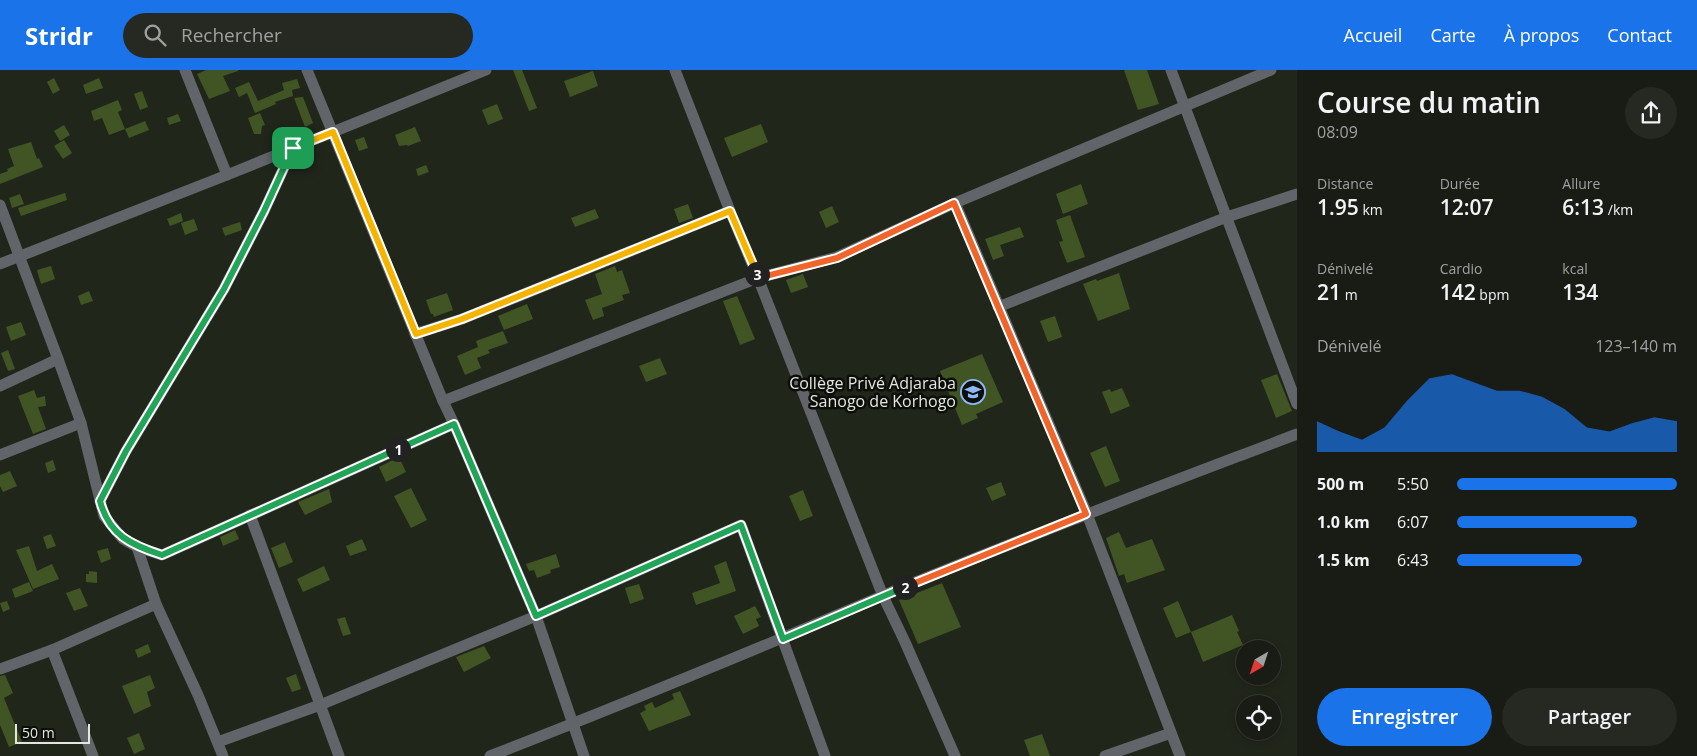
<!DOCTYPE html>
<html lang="fr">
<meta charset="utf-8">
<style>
:root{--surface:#191c14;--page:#262922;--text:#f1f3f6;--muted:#9fa1a0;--line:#373a34;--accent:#1a73e8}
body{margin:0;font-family:"Open Sans",sans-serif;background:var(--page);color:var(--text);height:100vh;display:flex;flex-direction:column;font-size:19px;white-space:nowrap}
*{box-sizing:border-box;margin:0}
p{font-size:16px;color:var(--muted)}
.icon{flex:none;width:28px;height:28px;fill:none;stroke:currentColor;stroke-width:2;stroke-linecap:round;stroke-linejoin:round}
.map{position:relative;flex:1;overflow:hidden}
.panel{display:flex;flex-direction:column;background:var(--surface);width:400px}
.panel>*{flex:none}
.needle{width:32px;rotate:219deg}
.tools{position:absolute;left:1236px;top:570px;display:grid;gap:10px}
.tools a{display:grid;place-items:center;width:45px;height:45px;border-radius:50%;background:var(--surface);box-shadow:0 2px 8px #0003,0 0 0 1px var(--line);font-size:25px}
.scale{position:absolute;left:15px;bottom:12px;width:75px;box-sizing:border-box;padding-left:5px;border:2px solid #e3e7e0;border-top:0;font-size:14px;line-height:18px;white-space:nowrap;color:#e3e7e0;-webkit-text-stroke:4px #0c0e09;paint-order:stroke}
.pin{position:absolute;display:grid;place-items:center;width:42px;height:42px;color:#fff;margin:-21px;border-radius:10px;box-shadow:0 2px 8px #0006}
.km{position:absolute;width:25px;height:25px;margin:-12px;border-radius:50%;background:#222;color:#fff;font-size:14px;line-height:25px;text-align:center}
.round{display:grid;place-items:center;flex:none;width:52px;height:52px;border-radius:26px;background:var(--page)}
.summary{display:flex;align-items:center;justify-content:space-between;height:85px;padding:0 20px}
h1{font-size:28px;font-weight:600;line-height:38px}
.figures{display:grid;grid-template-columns:repeat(3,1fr);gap:8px;height:85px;padding:5px 20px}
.figures div{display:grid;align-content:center}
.figures b{font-size:21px;font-weight:600}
.figures small{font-size:14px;font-weight:400}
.figures p{font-size:14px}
.chart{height:140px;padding:10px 20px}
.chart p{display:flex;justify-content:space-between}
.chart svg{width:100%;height:90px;margin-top:5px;fill:var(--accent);opacity:.7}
.cta{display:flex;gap:10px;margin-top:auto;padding:10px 20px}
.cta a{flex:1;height:58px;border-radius:30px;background:var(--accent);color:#fff;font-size:20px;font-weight:600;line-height:58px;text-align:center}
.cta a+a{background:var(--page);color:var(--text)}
ul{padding:0 20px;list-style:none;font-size:16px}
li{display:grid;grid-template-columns:80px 60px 1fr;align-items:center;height:38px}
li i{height:12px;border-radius:6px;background:var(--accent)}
header{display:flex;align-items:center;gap:30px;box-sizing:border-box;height:70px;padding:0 25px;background:var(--accent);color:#fff}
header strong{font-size:24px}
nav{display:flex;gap:28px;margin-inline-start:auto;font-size:18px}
.search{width:350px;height:45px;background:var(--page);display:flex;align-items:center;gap:12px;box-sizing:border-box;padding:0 18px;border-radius:28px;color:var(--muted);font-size:19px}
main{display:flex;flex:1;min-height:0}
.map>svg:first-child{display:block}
.building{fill:#415424}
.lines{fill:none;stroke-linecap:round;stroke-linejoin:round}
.street{stroke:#616469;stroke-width:11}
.split-1-casing{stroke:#fff;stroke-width:10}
.split-2-casing{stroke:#fff;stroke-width:10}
.split-3-casing{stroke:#fff;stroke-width:10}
.split-4-casing{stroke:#fff;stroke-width:10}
.split-1{stroke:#22a559;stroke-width:6}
.split-2{stroke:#22a559;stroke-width:6}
.split-3{stroke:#f0652b;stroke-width:6}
.split-4{stroke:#f5b400;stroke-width:6}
.labels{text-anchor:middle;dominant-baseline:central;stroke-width:5;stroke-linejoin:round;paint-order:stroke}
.poi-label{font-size:16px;fill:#e3e7e0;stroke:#0c0e09;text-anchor:end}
</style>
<header>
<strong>Stridr</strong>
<div class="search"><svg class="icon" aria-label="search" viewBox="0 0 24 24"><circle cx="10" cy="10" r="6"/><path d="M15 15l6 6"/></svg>Rechercher</div>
<nav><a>Accueil</a><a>Carte</a><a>À propos</a><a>Contact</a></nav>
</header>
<main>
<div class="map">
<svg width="1297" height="686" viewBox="0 0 1297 686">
<rect width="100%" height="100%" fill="#21261b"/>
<g class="building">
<path d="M206,0H238V1L223,6L230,21L209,29L197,4Z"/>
<path d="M513,0H522L537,38L529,41Z"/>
<path d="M1124,0H1147L1159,34L1138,40Z"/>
<path d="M593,1L598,16L570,27L564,11Z"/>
<path d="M54,8L60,20L53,24L47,12Z"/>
<path d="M99,8L103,18L86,24L83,15Z"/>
<path d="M297,9L300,18L292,20L293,26L275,32L276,34L255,43L247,23L239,27L235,18L249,12L258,31L284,20L282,13Z"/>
<path d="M142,21L148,37L140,40L134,24Z"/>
<path d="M303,27L313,53L305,57L294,28Z"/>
<path d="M118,30L122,40L118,42L125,59L109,65L102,48L94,51L91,41Z"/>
<path d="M497,34L503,49L488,55L482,40Z"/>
<path d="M260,43L265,55L262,56L261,64H254L248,48Z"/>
<path d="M178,44L181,51L169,55L167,48Z"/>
<path d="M145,51L149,60L129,68L125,59Z"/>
<path d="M761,54L768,72L732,87L724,68Z"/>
<path d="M64,55L70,65L60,71L54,61Z"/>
<path d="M415,57L421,71L408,76L407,75L399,76L395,65Z"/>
<path d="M364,67L368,78L359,81L355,70Z"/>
<path d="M64,70L72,83L63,89L54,76Z"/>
<path d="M31,72L37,89L39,88L43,97L0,114V104L8,101L7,99L14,96L8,79Z"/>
<path d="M426,95L429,102L418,106L416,99Z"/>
<path d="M1081,114L1088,134L1063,144L1056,124Z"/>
<path d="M65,123L67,130L21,146L18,138Z"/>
<path d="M20,124L24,134L12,138L9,128Z"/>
<path d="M688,134L693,148L679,153L674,139Z"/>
<path d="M832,136L839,152L826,158L819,142Z"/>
<path d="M595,139L599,148L575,157L571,148Z"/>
<path d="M181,143L183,151L170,156L167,149Z"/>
<path d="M1070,145L1085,187L1067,193L1059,172L1063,171L1056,150Z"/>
<path d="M194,149L198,160L185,165L181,153Z"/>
<path d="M240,152L242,160L225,166L222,158Z"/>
<path d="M1020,157L1024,167L1000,175L1004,186L993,190L985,169Z"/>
<path d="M51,196L55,209L41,214L37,200Z"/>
<path d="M615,196L617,202L622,200L630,223L622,225L624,230L602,238L604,246L593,250L585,230L602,224L595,204Z"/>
<path d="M1119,203L1130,239L1098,251L1083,214L1096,209L1097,211Z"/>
<path d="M803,204L808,217L791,223L786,210Z"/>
<path d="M89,221L93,231L81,235L78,226Z"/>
<path d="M447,223L453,240L434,247L433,244H431L426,230Z"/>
<path d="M737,226L755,269L740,275L723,231Z"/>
<path d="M527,234L533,249L504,260L498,246Z"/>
<path d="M1055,246L1062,267L1048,272L1040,251Z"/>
<path d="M21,252L26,265L11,271L6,257Z"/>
<path d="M503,261L508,273L488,280L490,283L477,288L481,298L465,305L457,286L478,277L476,271Z"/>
<path d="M8,280L15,299L8,301L1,283Z"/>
<path d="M982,284L1003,332L976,344L978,348L962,355L940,301Z"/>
<path d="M660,288L667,304L646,312L639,296Z"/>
<path d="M1277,304L1292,341L1276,348L1261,310Z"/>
<path d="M1122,318L1130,336L1111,344L1102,322L1110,319L1111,322Z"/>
<path d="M34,320L37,328L45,326L46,336L38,337L46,359L33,364L18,326Z"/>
<path d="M1106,376L1120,411L1105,417L1090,383Z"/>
<path d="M399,387L406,402L386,412L379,397Z"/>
<path d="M53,390L56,400L48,403L45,393Z"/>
<path d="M10,401L17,416L3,422L0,416V405Z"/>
<path d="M1001,412L1006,425L992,431L986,418Z"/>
<path d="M411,418L427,450L411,458L394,426Z"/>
<path d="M329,419L332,432L305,445L298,432Z"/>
<path d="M803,420L813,446L800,451L789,426Z"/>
<path d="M235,460L239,469L223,476L220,467Z"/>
<path d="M1119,462L1126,478L1152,469L1165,500L1127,513L1124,504L1119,506L1106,468Z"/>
<path d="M51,464L56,476L47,479L43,467Z"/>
<path d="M362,469L367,480L350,486L346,476Z"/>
<path d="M285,472L293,492L279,498L271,478Z"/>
<path d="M29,476L37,501L52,494L59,509L33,519L16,480Z"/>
<path d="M108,478L111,489L101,493L97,481Z"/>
<path d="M556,484L560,497L550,500L551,503L537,508L534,500L529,501L526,494Z"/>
<path d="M726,491L736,521L696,535L692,523L720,513L714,496Z"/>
<path d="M324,496L330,510L303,522L297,509Z"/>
<path d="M89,501L97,502V513L86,512V504H89Z"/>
<path d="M29,512L33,521L15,528L12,519Z"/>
<path d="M942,513L961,557L918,574L899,530Z"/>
<path d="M639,514L644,529L630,534L625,518Z"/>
<path d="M80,518L88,536L74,541L66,523Z"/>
<path d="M7,531L10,539L3,542L0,533Z"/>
<path d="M1178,531L1191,562L1176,568L1163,538Z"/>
<path d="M755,536L761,547L756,549L759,556L743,564L734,546Z"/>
<path d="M1232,545L1239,561L1237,562L1243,575L1203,592L1191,562Z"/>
<path d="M345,547L351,564L343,566L337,549Z"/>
<path d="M148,574L151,582L138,588L135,580Z"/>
<path d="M484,576L491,588L464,602L456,587Z"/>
<path d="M296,604L301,619L292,622L286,608Z"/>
<path d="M5,605L13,623L4,628L22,672L9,677L0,655V606Z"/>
<path d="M150,605L155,618L147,622L151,636L134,644L122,616Z"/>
<path d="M680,621L691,645L649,661L640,643L646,640L644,636L652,632L655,638L674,629L672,624Z"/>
<path d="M139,663L145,679L134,684L127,668Z"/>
<path d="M1042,664L1050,686H1030L1024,670Z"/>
</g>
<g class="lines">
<g class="street">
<path d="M185,0L227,105"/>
<path d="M307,0L443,331L454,354L536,546L584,686"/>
<path d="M675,0L730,141L758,208L883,526L905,572L955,686"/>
<path d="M1171,0L1297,334"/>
<path d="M955,133L1087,444L1180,686"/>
<path d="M0,135L58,289L81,353L104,446L123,469L137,477L162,485L454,354"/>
<path d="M0,194L227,105L486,0"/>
<path d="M998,237L1227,147L1297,124"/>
<path d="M415,264L462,249L730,141"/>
<path d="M0,316L58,289"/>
<path d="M443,331L758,208L837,187L955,133L1271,0"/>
<path d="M0,385L81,353"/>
<path d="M100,431L126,381L224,219L264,141L293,78"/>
<path d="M250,445L339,686"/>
<path d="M137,477L156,534L198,625L223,686"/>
<path d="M52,580L93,686"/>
<path d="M0,599L52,580L156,534"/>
<path d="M218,672L320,635L536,546L741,455L825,686"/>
<path d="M490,686C622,635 752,581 882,526C1019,469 1158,417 1297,364"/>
<path d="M1105,686L1171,663"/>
</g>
</g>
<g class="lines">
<defs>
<path id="split-1" d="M293,78L264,141L224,219L126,381L100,431C109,465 131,475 162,485L398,379"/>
<path id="split-2" d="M398,379L454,354L536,546L741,455L783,569L905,517"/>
<path id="split-3" d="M757,204L758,208L837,188L954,133L1086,444L905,517"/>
<path id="split-4" d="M293,78L333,62L416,264L462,249L730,141L757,204"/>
</defs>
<use href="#split-1" class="split-1-casing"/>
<use href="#split-2" class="split-2-casing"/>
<use href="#split-3" class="split-3-casing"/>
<use href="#split-4" class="split-4-casing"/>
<use href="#split-1" class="split-1"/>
<use href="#split-2" class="split-2"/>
<use href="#split-3" class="split-3"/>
<use href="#split-4" class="split-4"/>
</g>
<defs>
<symbol id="school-ring" viewBox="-11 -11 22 22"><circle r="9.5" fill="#0c0e09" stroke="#8db9fc" stroke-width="1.5"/><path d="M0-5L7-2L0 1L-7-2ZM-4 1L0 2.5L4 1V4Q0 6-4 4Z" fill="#8db9fc"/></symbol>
</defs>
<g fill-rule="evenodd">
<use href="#school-ring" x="959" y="308" width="28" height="28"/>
</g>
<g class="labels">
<g class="poi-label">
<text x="956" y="313">Collège Privé Adjaraba<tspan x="956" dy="18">Sanogo de Korhogo</tspan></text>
</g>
</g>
</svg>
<div class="tools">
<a><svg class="needle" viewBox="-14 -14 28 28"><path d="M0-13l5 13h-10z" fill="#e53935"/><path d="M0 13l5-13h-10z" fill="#9fa1a0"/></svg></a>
<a><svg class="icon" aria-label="locate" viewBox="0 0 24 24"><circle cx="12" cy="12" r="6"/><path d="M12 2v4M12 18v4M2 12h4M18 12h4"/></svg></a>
</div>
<div class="scale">50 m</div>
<div class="pin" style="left:293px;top:78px;background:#1e9e55"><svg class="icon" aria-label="arrive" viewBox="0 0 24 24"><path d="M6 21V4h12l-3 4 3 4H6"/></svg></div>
<b class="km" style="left:398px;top:379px">1</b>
<b class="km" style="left:905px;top:517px">2</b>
<b class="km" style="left:757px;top:204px">3</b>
</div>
<section class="panel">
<div class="summary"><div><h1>Course du matin</h1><p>08:09</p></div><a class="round"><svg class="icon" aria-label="share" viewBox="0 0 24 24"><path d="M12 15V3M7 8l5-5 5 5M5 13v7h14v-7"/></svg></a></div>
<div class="figures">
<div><p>Distance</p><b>1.95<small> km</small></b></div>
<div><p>Durée</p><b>12:07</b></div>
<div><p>Allure</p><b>6:13<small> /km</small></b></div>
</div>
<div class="figures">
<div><p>Dénivelé</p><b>21<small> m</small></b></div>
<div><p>Cardio</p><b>142<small> bpm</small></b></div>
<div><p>kcal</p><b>134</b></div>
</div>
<div class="chart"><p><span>Dénivelé</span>123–140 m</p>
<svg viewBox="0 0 160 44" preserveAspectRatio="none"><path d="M0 44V29L10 34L20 38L30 32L40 19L50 8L60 6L70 10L80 14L90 14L100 17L110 23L120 32L130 34L140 30L150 27L160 29V44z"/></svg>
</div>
<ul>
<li><b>500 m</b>5:50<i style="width:100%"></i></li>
<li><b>1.0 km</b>6:07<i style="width:82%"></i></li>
<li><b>1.5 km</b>6:43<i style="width:57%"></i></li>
</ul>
<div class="cta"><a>Enregistrer</a><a>Partager</a></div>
</section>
</main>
